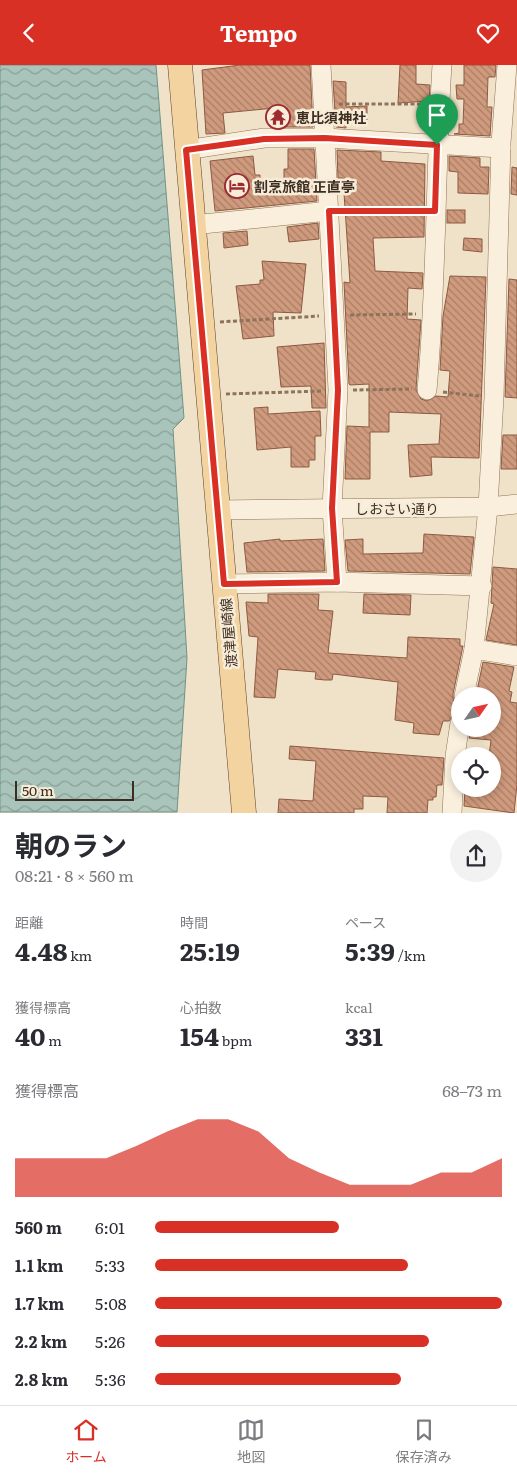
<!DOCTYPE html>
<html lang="ja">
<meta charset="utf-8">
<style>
:root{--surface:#fff;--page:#f2f2f3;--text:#2b2b33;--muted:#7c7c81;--line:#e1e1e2;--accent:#d93025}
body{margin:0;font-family:Literata,"Noto Sans JP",serif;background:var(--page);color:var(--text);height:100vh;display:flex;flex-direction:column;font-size:19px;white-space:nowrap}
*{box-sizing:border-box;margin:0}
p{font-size:16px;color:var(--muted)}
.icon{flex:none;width:28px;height:28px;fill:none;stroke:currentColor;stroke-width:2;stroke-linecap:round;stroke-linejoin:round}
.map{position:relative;height:748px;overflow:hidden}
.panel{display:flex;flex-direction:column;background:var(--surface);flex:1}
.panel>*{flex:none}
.needle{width:32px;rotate:56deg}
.buttons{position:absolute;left:451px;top:622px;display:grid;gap:10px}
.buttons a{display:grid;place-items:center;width:50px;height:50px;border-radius:50%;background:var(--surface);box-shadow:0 2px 8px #0003;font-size:25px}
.scale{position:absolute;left:15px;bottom:12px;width:119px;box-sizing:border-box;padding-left:5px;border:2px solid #3d2c20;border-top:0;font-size:14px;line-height:18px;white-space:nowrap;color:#3d2c20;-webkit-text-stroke:4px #f7ecd8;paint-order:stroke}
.pin{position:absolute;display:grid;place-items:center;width:42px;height:42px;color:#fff;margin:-51px -21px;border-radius:50% 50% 50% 0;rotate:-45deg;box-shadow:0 0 5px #0007}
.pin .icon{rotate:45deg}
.round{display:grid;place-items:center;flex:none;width:52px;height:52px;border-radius:26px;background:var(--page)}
.head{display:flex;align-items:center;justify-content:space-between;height:85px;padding:0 15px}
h1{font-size:28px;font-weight:700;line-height:38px}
.stats{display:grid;grid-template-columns:repeat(3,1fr);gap:8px;height:85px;padding:5px 15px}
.stats div{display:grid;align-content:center}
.stats b{font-size:25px;font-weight:700}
.stats small{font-size:14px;font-weight:400}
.stats p{font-size:14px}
.chart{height:140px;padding:10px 15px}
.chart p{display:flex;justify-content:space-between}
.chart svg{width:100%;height:90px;margin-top:5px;fill:var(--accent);opacity:.7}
ul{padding:0 15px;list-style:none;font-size:16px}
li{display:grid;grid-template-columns:80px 60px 1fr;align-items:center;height:38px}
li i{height:12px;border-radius:6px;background:var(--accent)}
header{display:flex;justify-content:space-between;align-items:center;height:65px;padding:0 15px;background:var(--accent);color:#fff;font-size:22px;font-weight:700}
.tabs{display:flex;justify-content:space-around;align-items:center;height:70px;border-top:1px solid var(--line);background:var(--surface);font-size:14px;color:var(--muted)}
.tabs a{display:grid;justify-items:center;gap:2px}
.tabs .selected{color:var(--accent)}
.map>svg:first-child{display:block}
.water{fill:url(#water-waves);stroke:#6f9388}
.building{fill:url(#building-back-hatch);stroke:#8d5a41}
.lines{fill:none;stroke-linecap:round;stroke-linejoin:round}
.minor-casing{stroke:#8d735c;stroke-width:20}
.major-casing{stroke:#5b4130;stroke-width:25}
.path{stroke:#8d735c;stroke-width:3;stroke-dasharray:4 2.5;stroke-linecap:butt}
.minor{stroke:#faefdc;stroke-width:19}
.major{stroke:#f3d4a0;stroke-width:24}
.route-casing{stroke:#fff;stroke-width:10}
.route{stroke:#d93025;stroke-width:6}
.labels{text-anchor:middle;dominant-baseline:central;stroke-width:5;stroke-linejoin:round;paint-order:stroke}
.poi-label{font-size:14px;font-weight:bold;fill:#3d2c20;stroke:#f7ecd8;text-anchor:start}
.street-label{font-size:14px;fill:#3d2c20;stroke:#f7ecd8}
</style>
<header><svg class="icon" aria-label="back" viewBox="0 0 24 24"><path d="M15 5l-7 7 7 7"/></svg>Tempo<svg class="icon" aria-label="heart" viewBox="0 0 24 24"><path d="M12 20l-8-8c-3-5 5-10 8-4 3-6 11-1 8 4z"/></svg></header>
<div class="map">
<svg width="517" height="748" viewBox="0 0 517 748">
<defs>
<pattern id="water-waves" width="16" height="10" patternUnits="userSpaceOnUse" patternTransform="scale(1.25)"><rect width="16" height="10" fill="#a9c4ba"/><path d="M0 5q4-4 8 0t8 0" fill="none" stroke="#8b9f97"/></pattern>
<pattern id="building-back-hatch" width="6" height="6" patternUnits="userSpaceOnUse" patternTransform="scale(1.25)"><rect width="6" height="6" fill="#cf9a7d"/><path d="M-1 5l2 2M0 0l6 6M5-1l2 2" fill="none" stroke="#a97e66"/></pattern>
</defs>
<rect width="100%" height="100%" fill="#f0e2c8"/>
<path class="water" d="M0,0H156L184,353L173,364L187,593L177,747H0Z"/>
<g class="building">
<path d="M240,0H310L313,62H274L275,43L223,48L225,68L206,69L202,5Z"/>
<path d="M400,0H416V19L430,20L429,36L398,38Z"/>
<path d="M464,0H496L495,12H488L487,42H492L490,71L454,69L459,68V59H463L464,34H457L456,20H464Z"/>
<path d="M333,16L346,17V42L367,41V55L346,56V63L336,62Z"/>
<path d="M288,84H314L317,136L215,146L210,96L253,91L255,110H260V115H284V104H288Z"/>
<path d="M337,85L381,87V96L425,99L424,172L373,173L375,206L423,208L422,224L408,223L407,254L421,255L416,324L421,334L427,336L436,331L448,332L450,306L440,305L443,251L450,211L486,212L479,393L431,392L432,410L410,412L408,380L439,379L441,349L389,347V367H370V414H345L347,361L369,362V319L350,320L349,319L344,217L350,218L343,113H338Z"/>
<path d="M449,91L480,93V102H489L488,129L458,128V107L449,106Z"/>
<path d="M512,102L517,103V130L511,129Z"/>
<rect x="447" y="145" width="18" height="13"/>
<path d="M318,158L319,174L289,177L287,162Z"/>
<path d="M247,166L248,180L224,183L223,168Z"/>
<path d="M464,173L482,174V187L463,185Z"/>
<path d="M262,196L306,199L301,248L273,247L274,271L243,274L236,221L260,219V215H264Z"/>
<path d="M509,214L517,215V333L505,332Z"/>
<path d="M324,278L326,343H312L311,321L281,322L277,282Z"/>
<path d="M268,342V349L320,346L321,371H315V395H309V402H291V382L257,385L254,343Z"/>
<path d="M503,370H517V404H501Z"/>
<path d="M424,469L474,472L470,509L348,506L345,475L363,474V489L419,488H423Z"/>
<path d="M280,474V476L323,474L325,506L247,507L244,478Z"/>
<path d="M493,502L517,504V580L486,575L494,539L491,538Z"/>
<path d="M268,529H319L318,545L333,546L328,588L407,593L408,572L460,574V581H463L453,629L454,649L449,656H443L439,670L413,668L414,658L395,655L398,617L333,609L332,615H325L315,614L316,607L278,604L275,633L254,632L258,572L249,571L246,537L268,538Z"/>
<path d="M364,529L411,530L410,550L363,548Z"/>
<path d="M483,597L514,602L509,626L512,627L510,637L517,638V719L514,748L464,741L465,724H492V691H489L491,675L469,673L471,664H492V631H480L481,627L477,626Z"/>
<path d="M290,681L444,693L442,720H437L436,732H433V735H428L427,748H387L388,732L363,731V744H354V748H278L279,734L313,736L316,696L289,694Z"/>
</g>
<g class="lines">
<defs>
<g id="minor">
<path d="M321,0L338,325L332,443L337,517"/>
<path d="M186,85L264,73H325L501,83"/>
<path d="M193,160L329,146"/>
<path d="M427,325C437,217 435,108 442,0"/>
<path d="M218,445L488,442L517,439"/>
<path d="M224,519L337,517L482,521"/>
<path d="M474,584L517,591"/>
<path d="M464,631L474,584L488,442L494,332L501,78L507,0"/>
<path d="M452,748L455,691L460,658"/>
</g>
<path id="major" d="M180,0L244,748"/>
</defs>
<use href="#minor" class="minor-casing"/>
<use href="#major" class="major-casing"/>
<g class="path">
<path d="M339,39H425"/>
<path d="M344,145L421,146"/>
<path d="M350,250L416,249"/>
<path d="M220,257L319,251"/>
<path d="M353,325L412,324"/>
<path d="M443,327L479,331"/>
<path d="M226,329L322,326"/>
</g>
<use href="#minor" class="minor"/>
<use href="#major" class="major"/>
</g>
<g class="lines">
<defs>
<path id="route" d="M325,73L437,80L435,146H329L338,325L332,443L337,517L224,519L186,85L264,74Z"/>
</defs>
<use href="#route" class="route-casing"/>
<use href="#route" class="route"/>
</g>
<defs>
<symbol id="temple-ring" viewBox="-11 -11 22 22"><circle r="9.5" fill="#f7ecd8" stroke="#9e2a31" stroke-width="1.5"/><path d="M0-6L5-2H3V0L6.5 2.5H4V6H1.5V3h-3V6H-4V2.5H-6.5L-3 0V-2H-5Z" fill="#9e2a31"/></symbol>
<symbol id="hotel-ring" viewBox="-11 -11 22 22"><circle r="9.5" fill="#f7ecd8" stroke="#9e2a31" stroke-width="1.5"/><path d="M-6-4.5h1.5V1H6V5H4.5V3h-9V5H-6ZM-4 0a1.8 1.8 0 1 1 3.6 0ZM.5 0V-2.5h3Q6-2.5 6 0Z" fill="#9e2a31"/></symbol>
</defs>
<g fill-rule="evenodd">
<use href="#temple-ring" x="264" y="38" width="28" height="28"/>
<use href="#hotel-ring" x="223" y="107" width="28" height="28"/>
</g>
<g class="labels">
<g class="poi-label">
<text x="296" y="52">恵比須神社</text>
<text x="254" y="121">割烹旅館 正直亭</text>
</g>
<g class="street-label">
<text x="397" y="443">しおさい通り</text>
<text transform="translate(228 568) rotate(-95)">渡津屋崎線</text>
</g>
</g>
</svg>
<div class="buttons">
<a><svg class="needle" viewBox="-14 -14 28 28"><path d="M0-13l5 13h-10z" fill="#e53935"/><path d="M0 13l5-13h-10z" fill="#7c7c81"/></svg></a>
<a><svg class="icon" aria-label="locate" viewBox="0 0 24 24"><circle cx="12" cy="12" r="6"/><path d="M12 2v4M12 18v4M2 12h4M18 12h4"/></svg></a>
</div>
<div class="scale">50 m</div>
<div class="pin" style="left:437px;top:80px;background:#1e9e55"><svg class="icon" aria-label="arrive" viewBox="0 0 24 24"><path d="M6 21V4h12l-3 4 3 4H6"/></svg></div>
</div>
<section class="panel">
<div class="head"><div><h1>朝のラン</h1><p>08:21 · 8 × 560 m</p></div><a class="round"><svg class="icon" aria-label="share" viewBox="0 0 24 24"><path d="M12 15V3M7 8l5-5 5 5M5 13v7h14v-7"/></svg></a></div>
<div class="stats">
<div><p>距離</p><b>4.48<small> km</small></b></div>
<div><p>時間</p><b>25:19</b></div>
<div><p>ペース</p><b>5:39<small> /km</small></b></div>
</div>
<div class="stats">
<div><p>獲得標高</p><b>40<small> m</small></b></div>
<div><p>心拍数</p><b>154<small> bpm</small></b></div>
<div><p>kcal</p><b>331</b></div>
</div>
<div class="chart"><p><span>獲得標高</span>68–73 m</p>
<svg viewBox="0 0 160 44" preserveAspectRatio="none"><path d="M0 44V25L10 25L20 25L30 25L40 19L50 12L60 6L70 6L80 12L90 25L100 32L110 38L120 38L130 38L140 32L150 32L160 25V44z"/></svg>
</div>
<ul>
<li><b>560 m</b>6:01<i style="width:53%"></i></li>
<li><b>1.1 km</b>5:33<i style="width:73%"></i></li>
<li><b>1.7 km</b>5:08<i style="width:100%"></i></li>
<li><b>2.2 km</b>5:26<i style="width:79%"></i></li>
<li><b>2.8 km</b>5:36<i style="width:71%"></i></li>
</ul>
</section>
<nav class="tabs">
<a class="selected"><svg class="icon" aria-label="home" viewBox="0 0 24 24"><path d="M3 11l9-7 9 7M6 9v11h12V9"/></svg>ホーム</a>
<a><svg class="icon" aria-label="map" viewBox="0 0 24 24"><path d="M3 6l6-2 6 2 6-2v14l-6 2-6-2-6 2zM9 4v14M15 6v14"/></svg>地図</a>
<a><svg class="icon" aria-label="saved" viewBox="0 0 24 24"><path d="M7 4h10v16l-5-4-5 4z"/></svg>保存済み</a>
</nav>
